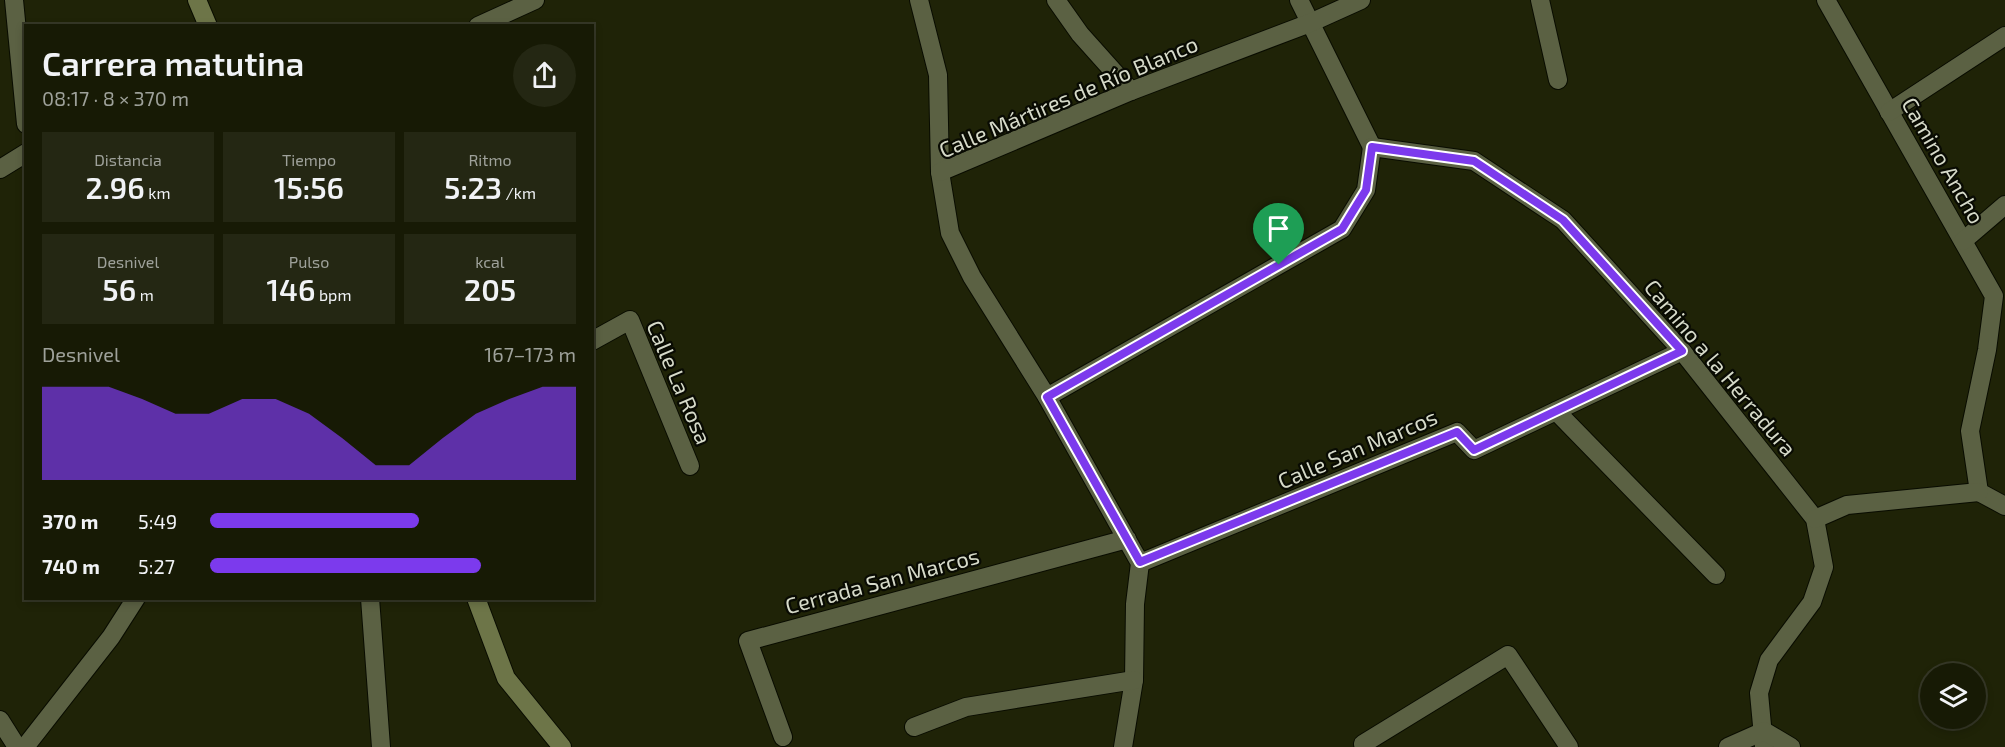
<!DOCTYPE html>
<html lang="es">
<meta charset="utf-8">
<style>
:root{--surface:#171a05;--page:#242713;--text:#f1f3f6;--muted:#9ea19a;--line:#363827;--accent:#7c3aed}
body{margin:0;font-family:"Exo 2",sans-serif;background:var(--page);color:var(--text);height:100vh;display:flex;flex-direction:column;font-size:22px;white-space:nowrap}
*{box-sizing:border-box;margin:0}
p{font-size:20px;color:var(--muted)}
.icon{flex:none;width:33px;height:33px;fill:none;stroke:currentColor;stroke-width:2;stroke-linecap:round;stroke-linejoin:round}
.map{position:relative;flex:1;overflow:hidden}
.details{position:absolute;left:24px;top:24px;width:570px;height:576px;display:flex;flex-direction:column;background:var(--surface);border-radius:0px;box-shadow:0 3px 9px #0003,0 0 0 2px var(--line)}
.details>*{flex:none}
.controls{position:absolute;left:1920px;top:663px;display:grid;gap:12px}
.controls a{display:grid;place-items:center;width:66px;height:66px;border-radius:50%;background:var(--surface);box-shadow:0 3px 9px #0003,0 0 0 2px var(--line);font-size:30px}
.pin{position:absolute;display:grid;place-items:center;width:51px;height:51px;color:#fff;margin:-62px -26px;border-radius:50% 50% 50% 0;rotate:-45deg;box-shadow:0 0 6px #0007}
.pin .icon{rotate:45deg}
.round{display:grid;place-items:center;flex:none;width:63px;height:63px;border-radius:32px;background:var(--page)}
.overview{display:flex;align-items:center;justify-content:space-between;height:102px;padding:0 18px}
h1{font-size:33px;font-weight:600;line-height:45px}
.metrics{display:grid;grid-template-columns:repeat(3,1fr);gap:9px;height:102px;padding:6px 18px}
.metrics div{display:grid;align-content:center;border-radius:0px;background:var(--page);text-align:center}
.metrics b{font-size:30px;font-weight:600}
.metrics small{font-size:16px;font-weight:400}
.metrics p{font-size:16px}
.chart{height:168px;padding:12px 18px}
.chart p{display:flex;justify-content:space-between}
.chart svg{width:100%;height:108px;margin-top:6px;fill:var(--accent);opacity:.7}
ul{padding:0 18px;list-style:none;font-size:20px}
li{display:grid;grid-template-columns:96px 72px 1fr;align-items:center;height:45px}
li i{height:15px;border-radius:8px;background:var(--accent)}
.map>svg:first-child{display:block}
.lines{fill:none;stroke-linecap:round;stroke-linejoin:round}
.street-casing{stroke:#090c00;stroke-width:20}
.secondary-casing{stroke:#090c00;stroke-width:20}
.street{stroke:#5b6143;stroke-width:18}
.secondary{stroke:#6d7548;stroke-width:18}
.route-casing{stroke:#fff;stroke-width:12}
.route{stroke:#7c3aed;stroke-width:8}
.labels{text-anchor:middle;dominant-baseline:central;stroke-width:4.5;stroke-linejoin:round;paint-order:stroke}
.street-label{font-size:22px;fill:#d6dac9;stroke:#090b03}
</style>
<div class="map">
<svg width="2005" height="747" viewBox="0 0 2005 747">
<rect width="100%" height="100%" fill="#1f2307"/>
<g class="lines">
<defs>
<g id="street">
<path d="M14,0L26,124"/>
<path d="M919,0L938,75L940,172L950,233L972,277L1047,397L1140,563L1135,604L1134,680L1123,747"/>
<path d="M1056,0L1080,34L1131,91"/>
<path d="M1299,0L1372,147"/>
<path d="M1540,0L1558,80"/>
<path d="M1826,0L1994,296L1987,350L1970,431L1979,492L2005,506"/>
<path d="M478,26L535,0"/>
<path d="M1889,112L2005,36"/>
<path d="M1372,147L1474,161L1563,220L1682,351L1815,519L1824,567L1812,602L1769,660L1759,693L1764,747"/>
<path d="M0,169L26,153"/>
<path d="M940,172L1131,91L1310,23L1361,0"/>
<path d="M1963,241L2005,205"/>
<path d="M592,341L630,320L690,466"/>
<path d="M1047,397L1342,229L1366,190L1372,147"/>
<path d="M1556,411L1716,575"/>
<path d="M1815,519L1847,505L1979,492"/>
<path d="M1140,563L1457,432L1474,450L1682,351"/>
<path d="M370,598L381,747"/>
<path d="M0,720L17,747"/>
<path d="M914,727L966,707L1134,680"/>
<path d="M783,737L748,641L1127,539"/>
<path d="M1363,744L1508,655L1569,747"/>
<path d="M25,747L111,637L136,598"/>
<path d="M1728,747L1764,731L1791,747"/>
</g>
<g id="secondary">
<path d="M197,0L208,26"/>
<path d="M476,598L506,678L562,747"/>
</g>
</defs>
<use href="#street" class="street-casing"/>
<use href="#secondary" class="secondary-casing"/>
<use href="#street" class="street"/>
<use href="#secondary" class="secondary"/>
</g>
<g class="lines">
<defs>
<path id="route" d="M1372,147L1474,161L1563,220L1682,351L1474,450L1457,432L1140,562L1047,397L1342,229L1366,190Z"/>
</defs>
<use href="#route" class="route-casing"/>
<use href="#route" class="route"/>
</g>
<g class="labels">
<g class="street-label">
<text transform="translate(1068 96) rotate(-23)">Calle Mártires de Río Blanco</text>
<text transform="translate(1944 160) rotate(60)">Camino Ancho</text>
<text transform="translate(1721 367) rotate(50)">Camino a la Herradura</text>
<text transform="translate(680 382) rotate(67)">Calle La Rosa</text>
<text transform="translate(1357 448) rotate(-23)">Calle San Marcos</text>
<text transform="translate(882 580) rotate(-15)">Cerrada San Marcos</text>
</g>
</g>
</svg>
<div class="controls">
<a><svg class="icon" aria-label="layers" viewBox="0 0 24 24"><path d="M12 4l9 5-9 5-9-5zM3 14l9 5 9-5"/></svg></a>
</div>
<div class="pin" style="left:1279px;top:265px;background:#1e9e55"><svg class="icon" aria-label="arrive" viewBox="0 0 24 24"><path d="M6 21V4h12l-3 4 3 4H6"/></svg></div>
<section class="details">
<div class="overview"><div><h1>Carrera matutina</h1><p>08:17 · 8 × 370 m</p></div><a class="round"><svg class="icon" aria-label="share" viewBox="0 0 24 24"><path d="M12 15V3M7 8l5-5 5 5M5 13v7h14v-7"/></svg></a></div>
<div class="metrics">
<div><p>Distancia</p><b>2.96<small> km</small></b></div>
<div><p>Tiempo</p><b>15:56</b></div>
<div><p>Ritmo</p><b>5:23<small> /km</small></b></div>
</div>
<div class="metrics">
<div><p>Desnivel</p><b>56<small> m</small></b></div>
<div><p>Pulso</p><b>146<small> bpm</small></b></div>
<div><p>kcal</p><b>205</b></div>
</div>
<div class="chart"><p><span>Desnivel</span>167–173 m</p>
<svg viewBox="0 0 160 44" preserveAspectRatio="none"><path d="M0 44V6L10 6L20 6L30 11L40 17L50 17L60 11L70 11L80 17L90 27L100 38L110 38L120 27L130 17L140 11L150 6L160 6V44z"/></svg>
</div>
<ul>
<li><b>370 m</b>5:49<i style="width:57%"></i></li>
<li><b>740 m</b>5:27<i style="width:74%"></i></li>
</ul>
</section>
</div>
